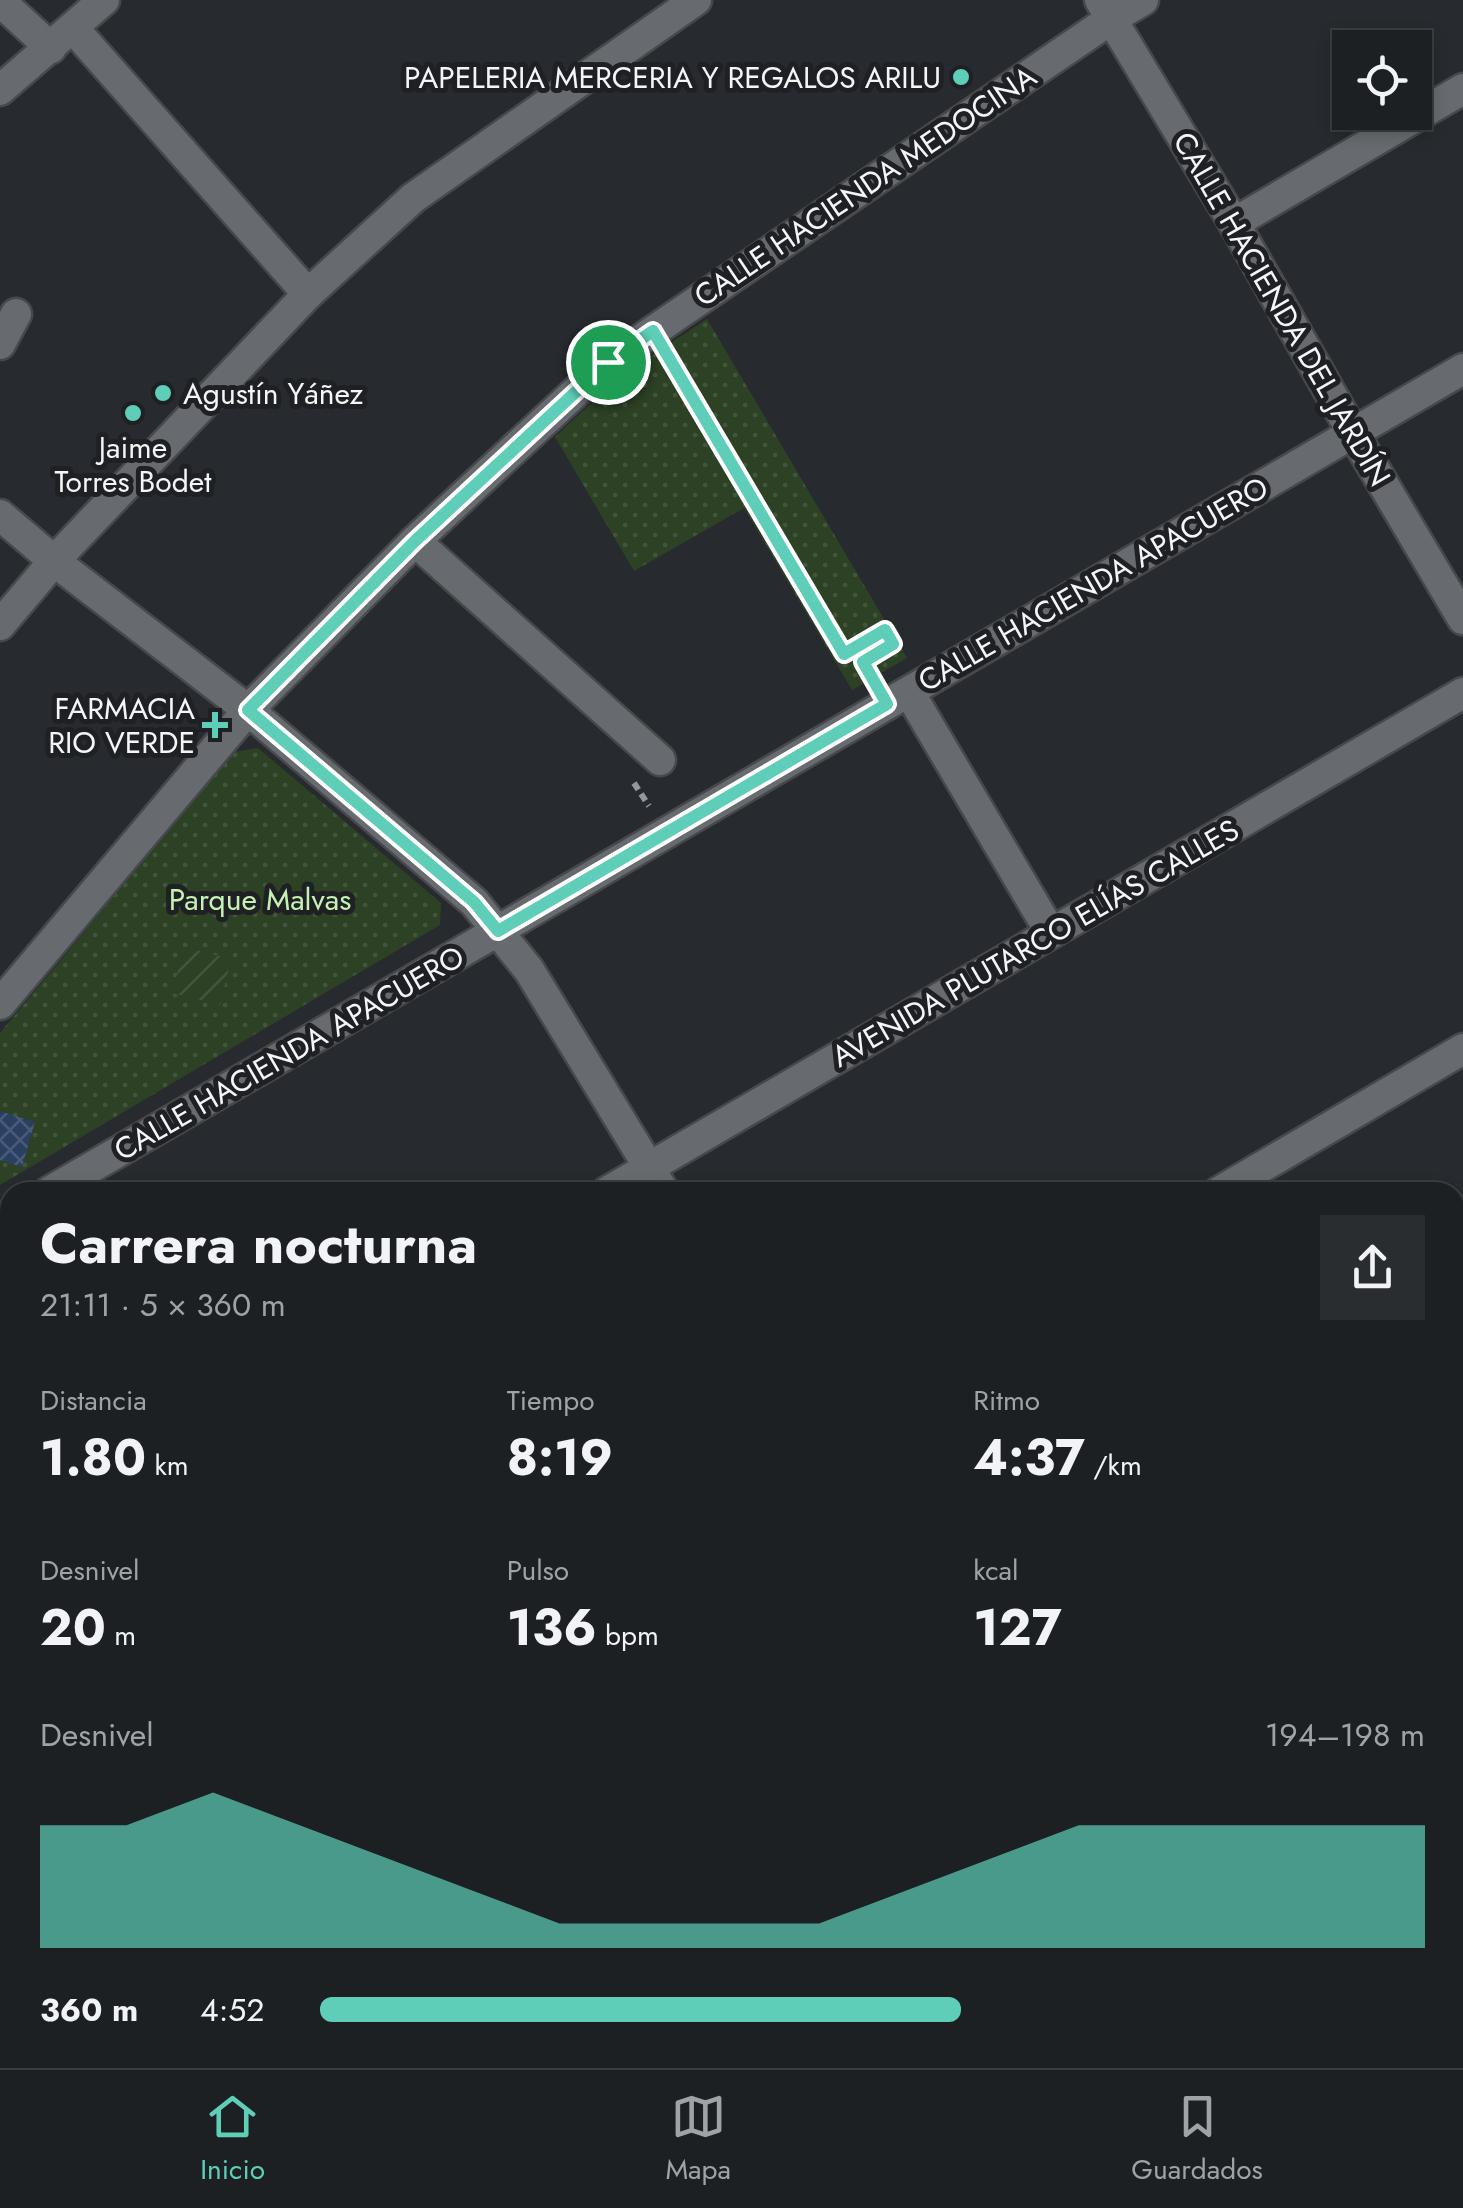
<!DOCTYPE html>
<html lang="es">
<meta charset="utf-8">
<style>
:root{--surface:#1d2022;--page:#2a2d2f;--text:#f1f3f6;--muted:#a0a3a5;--line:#3b3e40;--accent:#5eceb8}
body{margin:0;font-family:Jost,sans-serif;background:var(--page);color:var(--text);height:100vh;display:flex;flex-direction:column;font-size:38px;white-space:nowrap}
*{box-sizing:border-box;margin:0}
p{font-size:32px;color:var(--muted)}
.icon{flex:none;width:55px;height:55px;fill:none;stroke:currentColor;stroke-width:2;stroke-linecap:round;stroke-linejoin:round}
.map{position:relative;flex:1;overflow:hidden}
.drawer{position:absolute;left:0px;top:1182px;width:1465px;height:888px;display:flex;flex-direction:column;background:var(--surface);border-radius:30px 30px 0 0;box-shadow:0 5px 15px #0003,0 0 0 2px var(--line)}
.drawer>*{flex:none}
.fabs{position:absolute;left:1332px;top:30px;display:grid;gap:20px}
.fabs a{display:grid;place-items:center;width:100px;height:100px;border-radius:0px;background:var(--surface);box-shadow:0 5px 15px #0003,0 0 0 2px var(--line);font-size:50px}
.pin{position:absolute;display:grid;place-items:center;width:85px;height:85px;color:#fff;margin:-42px;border:5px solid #fff;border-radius:50%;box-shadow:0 2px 10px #0007}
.round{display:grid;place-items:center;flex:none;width:105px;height:105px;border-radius:0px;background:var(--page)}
.overview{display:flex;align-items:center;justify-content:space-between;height:170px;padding:0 40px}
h1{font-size:55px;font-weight:700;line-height:75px}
.figures{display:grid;grid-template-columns:repeat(3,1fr);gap:15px;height:170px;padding:10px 40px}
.figures div{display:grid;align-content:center}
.figures b{font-size:50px;font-weight:700}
.figures small{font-size:28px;font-weight:400}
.figures p{font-size:28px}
.chart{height:280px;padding:20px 40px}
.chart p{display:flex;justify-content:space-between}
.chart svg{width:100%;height:180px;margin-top:10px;fill:var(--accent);opacity:.7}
ul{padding:0 40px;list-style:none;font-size:32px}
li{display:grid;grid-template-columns:160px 120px 1fr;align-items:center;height:75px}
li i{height:25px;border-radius:12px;background:var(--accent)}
.tab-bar{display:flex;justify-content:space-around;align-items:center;height:140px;border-top:2px solid var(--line);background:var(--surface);font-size:28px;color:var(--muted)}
.tab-bar a{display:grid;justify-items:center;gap:5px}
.tab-bar .active{color:var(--accent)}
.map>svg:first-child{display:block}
.park{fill:url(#park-dots)}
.garden{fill:url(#garden-furrows)}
.building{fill:url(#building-cross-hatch)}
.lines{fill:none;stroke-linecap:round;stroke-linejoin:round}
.minor-casing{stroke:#46484c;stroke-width:35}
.major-casing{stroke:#46484c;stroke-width:35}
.path{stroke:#95979a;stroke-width:6;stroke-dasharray:8 5;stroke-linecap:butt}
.minor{stroke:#676a6f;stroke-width:30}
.major{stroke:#aa8070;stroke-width:30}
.route-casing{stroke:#fff;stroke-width:20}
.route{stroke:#5eceb8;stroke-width:12}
.poi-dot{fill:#5eceb8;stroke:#1e2024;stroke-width:4}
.labels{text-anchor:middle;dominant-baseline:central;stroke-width:10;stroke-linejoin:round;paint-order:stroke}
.poi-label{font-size:30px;fill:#f3f5f7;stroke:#1e2024;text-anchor:end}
.street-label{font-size:30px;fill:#f3f5f7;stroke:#1e2024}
.park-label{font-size:30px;fill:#c5f2b4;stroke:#1e2024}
</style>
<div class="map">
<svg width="1463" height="2068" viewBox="0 0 1463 2068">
<defs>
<pattern id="park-dots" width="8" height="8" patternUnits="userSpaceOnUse" patternTransform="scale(2.5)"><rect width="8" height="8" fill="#2d4125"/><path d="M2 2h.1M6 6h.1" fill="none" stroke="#42543b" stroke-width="1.8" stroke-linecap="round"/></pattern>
<pattern id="garden-furrows" width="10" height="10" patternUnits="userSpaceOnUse" patternTransform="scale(2.5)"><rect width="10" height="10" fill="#2d4125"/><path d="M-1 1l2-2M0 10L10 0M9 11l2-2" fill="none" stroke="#42543b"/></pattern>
<pattern id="building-cross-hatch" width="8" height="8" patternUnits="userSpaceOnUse" patternTransform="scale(2.5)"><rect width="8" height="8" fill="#2a3f61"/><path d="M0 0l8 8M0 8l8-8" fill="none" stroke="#495b78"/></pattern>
</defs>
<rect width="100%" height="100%" fill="#272a2e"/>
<g class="park">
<path d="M707,319L907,658L852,690L744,508L634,571L555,437L620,376Z"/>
<path d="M258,748L441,903L440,925L0,1185V1033L234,752Z"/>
</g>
<path class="garden" d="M184,947L231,959L220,1005L172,993Z"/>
<path class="building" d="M0,1111L35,1122L22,1167L0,1160Z"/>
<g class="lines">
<defs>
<g id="minor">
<path d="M1100,0L1234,223L1353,433L1463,619"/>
<path d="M0,1L51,48"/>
<path d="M73,28L308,294"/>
<path d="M0,90L104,0"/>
<path d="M1234,223L1463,89"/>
<path d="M0,344L16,314"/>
<path d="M0,515L54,561L248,710L474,902L529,970L664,1192"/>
<path d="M415,541L660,760"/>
<path d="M0,625L54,561L308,294L413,198L696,0"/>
<path d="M909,692L1051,933"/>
<path d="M0,1004L248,710L415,541L608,362L1111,19L1143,0"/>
<path d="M49,1192L1463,369"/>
<path d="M607,1192L1463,693"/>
<path d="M1219,1192L1463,1049"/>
<path d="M0,1221L10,1215"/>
<path d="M1455,1390L1463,1385"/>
<path d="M0,1551L10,1545"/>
<path d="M1455,1876L1463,1851"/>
<path d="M0,1906L10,1900"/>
<path d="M1025,2060L1032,2062V2060"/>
<path d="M816,2068L819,2060"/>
</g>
<g id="major">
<path d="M0,2039L10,2042"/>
<path d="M65,2060L89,2068"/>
</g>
</defs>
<use href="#minor" class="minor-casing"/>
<use href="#major" class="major-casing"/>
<g class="path">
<path d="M668,357L843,654L885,630L893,644L863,662L871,677"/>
<path d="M634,783L649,806"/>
<path d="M1455,2006L1463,2009"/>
</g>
<use href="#minor" class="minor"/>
<use href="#major" class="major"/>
</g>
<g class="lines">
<defs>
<path id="route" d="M653,331L844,654L885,630L893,644L863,662L887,704L498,931L474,902L248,710L415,541L608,362Z"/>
</defs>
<use href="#route" class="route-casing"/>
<use href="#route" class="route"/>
</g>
<g class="poi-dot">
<circle cx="961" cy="77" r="10"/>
<circle cx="163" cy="393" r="10"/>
<circle cx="133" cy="413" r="10"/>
<path d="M210 710h10v10h10v10h-10v10h-10v-10h-10v-10h10z"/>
</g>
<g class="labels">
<g class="poi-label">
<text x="941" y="77">PAPELERIA MERCERIA Y REGALOS ARILU</text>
<text x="183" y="393" text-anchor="start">Agustín Yáñez</text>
<text x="133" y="447" text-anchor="middle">Jaime<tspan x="133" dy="34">Torres Bodet</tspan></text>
<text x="195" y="708">FARMACIA<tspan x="195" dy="34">RIO VERDE</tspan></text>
</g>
<g class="street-label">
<text transform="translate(865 186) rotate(-34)">CALLE HACIENDA MEDOCINA</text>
<text transform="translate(1282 309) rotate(60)">CALLE HACIENDA DEL JARDÍN</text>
<text transform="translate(1093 584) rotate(-30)">CALLE HACIENDA APACUERO</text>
<text transform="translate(1035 943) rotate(-30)">AVENIDA PLUTARCO ELÍAS CALLES</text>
<text transform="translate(289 1053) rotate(-30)">CALLE HACIENDA APACUERO</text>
</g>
<g class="park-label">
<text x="260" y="899">Parque Malvas</text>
</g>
</g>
</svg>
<div class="fabs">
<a><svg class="icon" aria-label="locate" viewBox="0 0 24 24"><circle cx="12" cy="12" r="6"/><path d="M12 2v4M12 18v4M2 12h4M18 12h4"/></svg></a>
</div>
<div class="pin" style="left:608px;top:362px;background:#1e9e55"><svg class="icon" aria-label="arrive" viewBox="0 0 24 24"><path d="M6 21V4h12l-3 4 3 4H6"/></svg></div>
<section class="drawer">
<div class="overview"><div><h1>Carrera nocturna</h1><p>21:11 · 5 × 360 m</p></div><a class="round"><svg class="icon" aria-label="share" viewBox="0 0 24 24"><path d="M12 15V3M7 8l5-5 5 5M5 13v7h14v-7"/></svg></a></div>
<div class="figures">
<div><p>Distancia</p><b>1.80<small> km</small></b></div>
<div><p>Tiempo</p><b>8:19</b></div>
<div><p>Ritmo</p><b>4:37<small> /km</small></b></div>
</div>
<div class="figures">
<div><p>Desnivel</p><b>20<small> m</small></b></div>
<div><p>Pulso</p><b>136<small> bpm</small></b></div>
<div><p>kcal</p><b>127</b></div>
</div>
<div class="chart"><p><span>Desnivel</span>194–198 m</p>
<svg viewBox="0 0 160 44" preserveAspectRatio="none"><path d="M0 44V14L10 14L20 6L30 14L40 22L50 30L60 38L70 38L80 38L90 38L100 30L110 22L120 14L130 14L140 14L150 14L160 14V44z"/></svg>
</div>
<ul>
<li><b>360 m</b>4:52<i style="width:58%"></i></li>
</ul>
</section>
</div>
<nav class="tab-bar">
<a class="active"><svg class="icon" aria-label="home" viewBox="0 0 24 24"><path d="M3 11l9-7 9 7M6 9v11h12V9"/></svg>Inicio</a>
<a><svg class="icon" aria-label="map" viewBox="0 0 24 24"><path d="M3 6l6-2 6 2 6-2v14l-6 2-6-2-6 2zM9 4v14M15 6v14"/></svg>Mapa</a>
<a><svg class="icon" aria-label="saved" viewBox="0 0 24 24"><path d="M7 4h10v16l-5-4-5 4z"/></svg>Guardados</a>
</nav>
